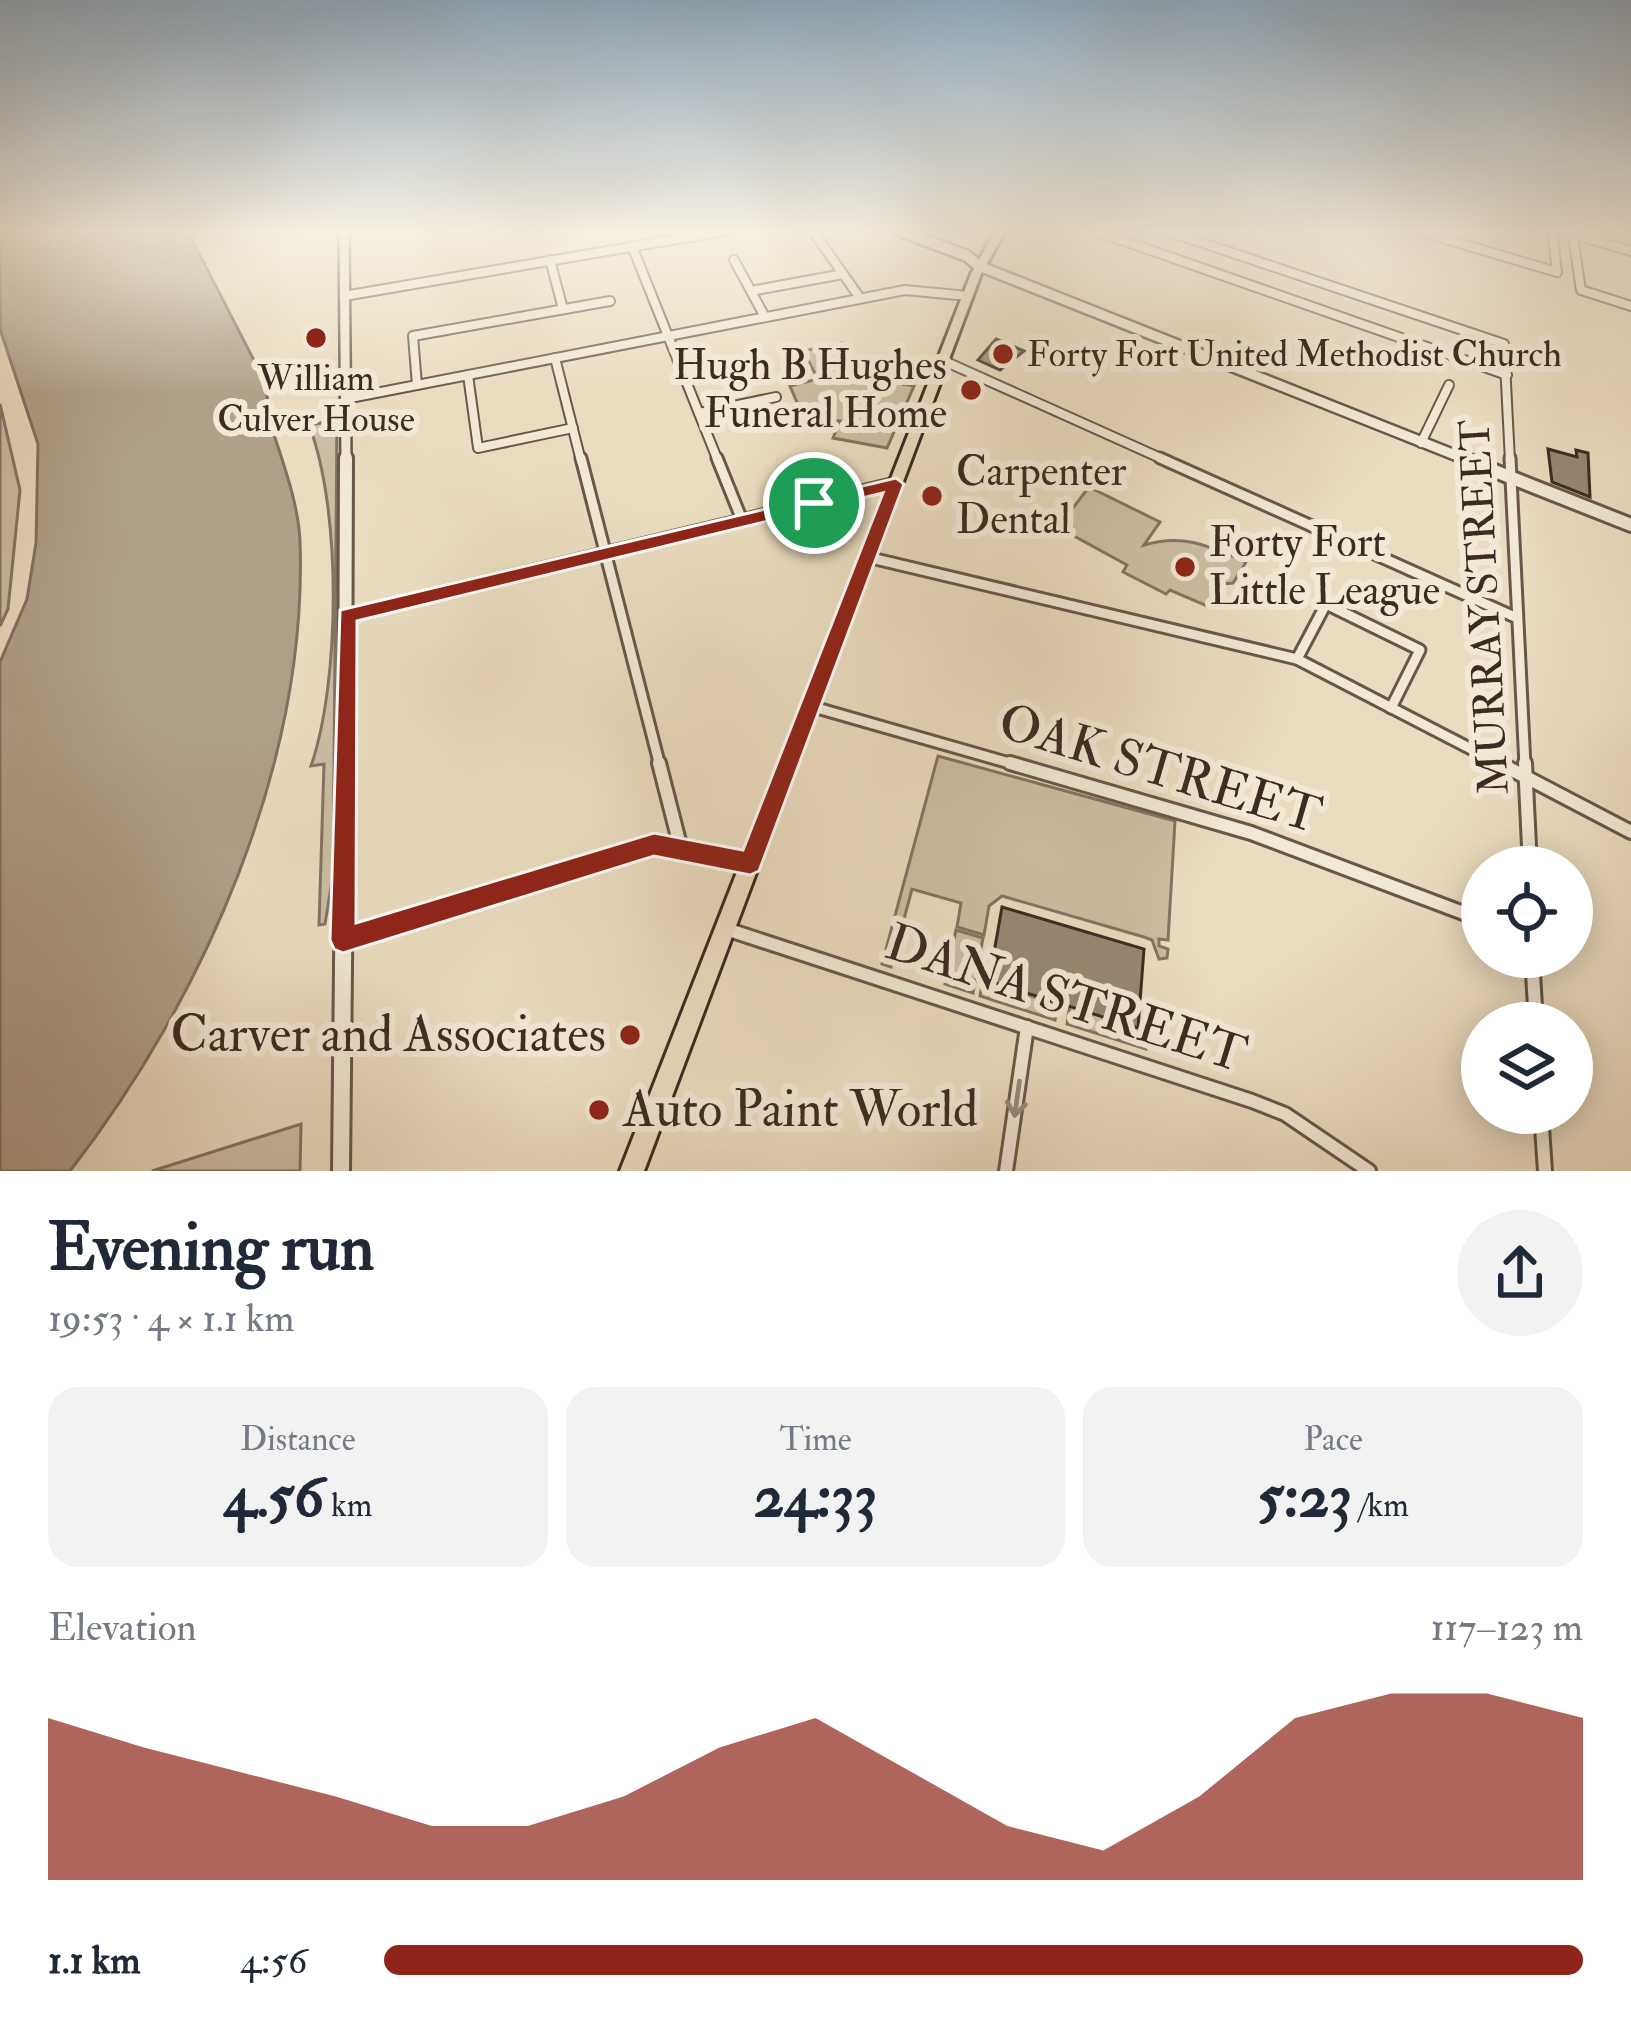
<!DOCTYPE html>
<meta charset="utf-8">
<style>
:root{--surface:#fff;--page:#f2f2f3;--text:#1f2937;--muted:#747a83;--accent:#8f2418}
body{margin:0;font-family:"IM FELL Double Pica",serif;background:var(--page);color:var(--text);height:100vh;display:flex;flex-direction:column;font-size:45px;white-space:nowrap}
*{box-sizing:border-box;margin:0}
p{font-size:39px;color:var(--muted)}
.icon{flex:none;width:66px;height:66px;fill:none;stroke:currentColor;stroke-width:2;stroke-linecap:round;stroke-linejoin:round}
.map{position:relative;height:1171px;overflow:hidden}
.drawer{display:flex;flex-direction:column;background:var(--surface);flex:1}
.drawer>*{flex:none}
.fabs{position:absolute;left:1461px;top:846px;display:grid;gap:24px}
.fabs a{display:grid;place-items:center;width:132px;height:132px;border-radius:50%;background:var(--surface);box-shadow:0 6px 30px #0003;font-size:60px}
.pin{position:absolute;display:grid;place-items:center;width:102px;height:102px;color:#fff;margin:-51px;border:6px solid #fff;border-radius:50%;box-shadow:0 3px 12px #0007}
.round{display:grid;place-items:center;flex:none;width:126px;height:126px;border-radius:63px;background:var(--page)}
.summary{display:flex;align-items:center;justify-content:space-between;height:204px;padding:0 48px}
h1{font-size:66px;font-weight:800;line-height:90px}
.stats{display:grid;grid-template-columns:repeat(3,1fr);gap:18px;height:204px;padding:12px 48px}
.stats div{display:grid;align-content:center;border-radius:30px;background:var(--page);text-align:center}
.stats b{font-size:60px;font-weight:800}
.stats small{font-size:33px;font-weight:400}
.stats p{font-size:33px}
.chart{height:336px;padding:24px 48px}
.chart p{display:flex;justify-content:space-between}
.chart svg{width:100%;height:216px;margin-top:12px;fill:var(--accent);opacity:.7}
ul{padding:0 48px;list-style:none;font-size:39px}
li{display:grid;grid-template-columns:192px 144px 1fr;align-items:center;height:90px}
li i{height:30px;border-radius:15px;background:var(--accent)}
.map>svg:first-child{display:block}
.green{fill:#ccbea4;stroke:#847463;stroke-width:3}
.water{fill:#afa08a;stroke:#817160;stroke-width:3}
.building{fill:#968774;stroke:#3c2b22;stroke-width:3}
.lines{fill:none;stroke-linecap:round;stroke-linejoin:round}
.minor-far2-casing{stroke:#685749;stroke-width:12}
.minor-far1-casing{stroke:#685749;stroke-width:15}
.minor-casing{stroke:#685749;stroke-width:18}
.tertiary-far2-casing{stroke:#685749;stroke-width:14}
.tertiary-far1-casing{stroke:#685749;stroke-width:18}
.tertiary-casing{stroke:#685749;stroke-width:22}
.secondary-casing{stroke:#3c2b22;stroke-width:15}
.primary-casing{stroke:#3c2b22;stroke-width:6}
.minor-far2{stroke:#f1e8d5;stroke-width:8}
.minor-far1{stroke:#f1e8d5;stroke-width:9}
.minor{stroke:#f1e8d5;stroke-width:12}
.tertiary-far2{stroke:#f1e8d5;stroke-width:9}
.tertiary-far1{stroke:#f1e8d5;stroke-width:12}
.tertiary{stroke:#f1e8d5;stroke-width:16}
.secondary{stroke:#f1e8d5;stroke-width:10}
.primary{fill:#eadcbf;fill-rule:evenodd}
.oneway{stroke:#968a7c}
.route{fill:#8f2418;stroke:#fff;stroke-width:3;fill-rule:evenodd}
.poi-dot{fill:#8f2418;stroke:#f1e8d5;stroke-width:4.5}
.labels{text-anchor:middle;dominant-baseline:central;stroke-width:12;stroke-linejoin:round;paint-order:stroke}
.far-poi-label{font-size:36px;fill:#3c2b22;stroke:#f1e8d5;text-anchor:start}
.poi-label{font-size:42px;fill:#3c2b22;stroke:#f1e8d5;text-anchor:start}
.street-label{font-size:42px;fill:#3c2b22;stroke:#f1e8d5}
.near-street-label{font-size:51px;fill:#3c2b22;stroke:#f1e8d5}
.near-poi-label{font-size:51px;fill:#3c2b22;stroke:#f1e8d5;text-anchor:end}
</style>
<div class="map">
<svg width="1631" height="1171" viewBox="0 0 1631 1171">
<rect width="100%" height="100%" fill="#eadcbf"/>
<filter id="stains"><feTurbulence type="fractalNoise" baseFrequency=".00167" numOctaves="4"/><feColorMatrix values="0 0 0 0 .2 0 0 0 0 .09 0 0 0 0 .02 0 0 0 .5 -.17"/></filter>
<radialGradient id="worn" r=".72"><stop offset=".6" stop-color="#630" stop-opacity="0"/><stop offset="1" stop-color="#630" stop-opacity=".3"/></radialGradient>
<g class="green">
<path d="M842,343L856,376L914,386L887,448L833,438L840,421L808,418L802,414L790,386L818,379L803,351Z"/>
<path d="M0,404L20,490L8,609L0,626Z"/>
<path d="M337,420L333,875L325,924L319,925L324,764L311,766C340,682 342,511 309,425Z"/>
<path d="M1089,487L1160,522L1144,545C1183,533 1209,546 1246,562L1233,583L1222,584L1207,606L1170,590L1166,594L1123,572L1127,565L1074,536L1069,513Z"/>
<path d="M938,756L1175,821L1168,940L1159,939V946L1168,949L1167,958L1159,959L1152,940L1144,937L1002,896L989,906L984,935L957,927L961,903L912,889L891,967L882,964Z"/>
<path d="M956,930L983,938L973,993L945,984Z"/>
<path d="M986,963L1025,994L1057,1004L1055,1020L980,996Z"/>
<path d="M1070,1004L1147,1029L1146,1049L1067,1024Z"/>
<path d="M301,1124L300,1171H152Z"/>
</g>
<path class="water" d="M0,230H187L262,376L269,405L266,409C278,451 298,497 300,541C308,762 204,999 70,1171H0V662L27,599L36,543L38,444L0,329Z"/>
<g class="building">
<path d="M996,339L1024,351L1000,370L978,360Z"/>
<path d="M1548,449L1577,457L1576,450L1588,453L1590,497L1552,482Z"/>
<path d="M1002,907L1144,949L1138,1028L989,981Z"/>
</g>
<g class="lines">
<defs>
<g id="minor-far2">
<path d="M812,230L860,298"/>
<path d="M1093,230L1507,375"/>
<path d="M1164,230L1504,344L1510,461"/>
<path d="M1415,230L1557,272L1552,230"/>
<path d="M1572,230L1581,290L1631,306"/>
<path d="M1572,234L1631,251"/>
<path d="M632,246L718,461"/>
<path d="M550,260L563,309"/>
<path d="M734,260L765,317"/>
<path d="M751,291L843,274"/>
<path d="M344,296L730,230"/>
<path d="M555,358L581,461"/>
<path d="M942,360L1167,461"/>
<path d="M468,375L478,448L573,428"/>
<path d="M417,385L413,336L610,301"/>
<path d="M345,399L905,290L968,296"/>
<path d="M699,413L776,397"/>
<path d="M1421,443L1449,385"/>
</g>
<g id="minor-far1">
<path d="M581,458L660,766"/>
<path d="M717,458L742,520"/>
<path d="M1160,458L1517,618"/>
<path d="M1510,458L1525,766"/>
<path d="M867,557L1297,659L1504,766"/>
<path d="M347,615L895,483"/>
<path d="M1297,659L1326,604L1420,650L1391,708"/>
<path d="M810,706L1020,766"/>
</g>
<g id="minor">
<path d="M659,763L681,849"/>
<path d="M1010,763L1251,833L1482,920"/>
<path d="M1499,763L1631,832"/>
<path d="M1525,763L1530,867"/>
<path d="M726,929L1252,1101L1285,1114L1369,1171"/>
<path d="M343,940L649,845L750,863"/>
<path d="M1532,957L1536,1023"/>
<path d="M1541,1113L1545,1171"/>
<path d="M1006,1171L1027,1027"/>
</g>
<g id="tertiary-far2">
<path d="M344,230L346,461"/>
<path d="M979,266L1470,461"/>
</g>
<g id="tertiary-far1">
<path d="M1462,458L1631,525"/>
<path d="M345,766L346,458"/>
</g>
<path id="tertiary" d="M341,1171L345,763"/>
<path id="secondary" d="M898,230L967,256L979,266"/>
<path id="primary" d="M996,230H1006L981,274L644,1171H620L971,274Z"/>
</defs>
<use href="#minor-far2" class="minor-far2-casing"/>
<use href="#minor-far1" class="minor-far1-casing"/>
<use href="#minor" class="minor-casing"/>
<use href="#tertiary-far2" class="tertiary-far2-casing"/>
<use href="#tertiary-far1" class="tertiary-far1-casing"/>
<use href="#tertiary" class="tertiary-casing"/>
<use href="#secondary" class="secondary-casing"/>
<use href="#primary" class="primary-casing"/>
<use href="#minor-far2" class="minor-far2"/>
<use href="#minor-far1" class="minor-far1"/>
<use href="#minor" class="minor"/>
<use href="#tertiary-far2" class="tertiary-far2"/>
<use href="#tertiary-far1" class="tertiary-far1"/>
<use href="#tertiary" class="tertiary"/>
<use href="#secondary" class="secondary"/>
<use href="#primary" class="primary"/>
</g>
<defs><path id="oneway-shaft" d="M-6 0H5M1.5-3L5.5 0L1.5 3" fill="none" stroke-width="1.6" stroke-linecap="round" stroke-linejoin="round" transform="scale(3)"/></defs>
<use class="oneway" href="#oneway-shaft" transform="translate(1017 1099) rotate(98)"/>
<linearGradient id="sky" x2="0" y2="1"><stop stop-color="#91acc2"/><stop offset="0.59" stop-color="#f6efe2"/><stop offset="1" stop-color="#f6efe2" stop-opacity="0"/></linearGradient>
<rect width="1631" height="393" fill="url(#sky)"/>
<path class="route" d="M896,478L904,484L759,871L750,875L654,856L343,953L334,949L330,940L340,610ZM883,493L743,850L654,833L356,923L357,621Z"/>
<g class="poi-dot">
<circle cx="316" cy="338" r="12"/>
<circle cx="1003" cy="354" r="12"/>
<circle cx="971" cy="390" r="12"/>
<circle cx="932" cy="496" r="12"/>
<circle cx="1185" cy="567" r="12"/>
<circle cx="630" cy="1035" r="12"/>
<circle cx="599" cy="1110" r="12"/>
</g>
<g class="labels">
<g class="far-poi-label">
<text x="1027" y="354">Forty Fort United Methodist Church</text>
<text x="316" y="378" text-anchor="middle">William<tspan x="316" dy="41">Culver House</tspan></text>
</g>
<g class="poi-label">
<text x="947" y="366" text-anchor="end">Hugh B Hughes<tspan x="947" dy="48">Funeral Home</tspan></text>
<text x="956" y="472">Carpenter<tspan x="956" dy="48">Dental</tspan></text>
<text x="1209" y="543">Forty Fort<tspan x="1209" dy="48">Little League</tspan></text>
</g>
<g class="street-label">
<text transform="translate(1485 607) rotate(-93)">MURRAY STREET</text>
</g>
<g class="near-street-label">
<text transform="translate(1160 769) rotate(17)">OAK STREET</text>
<text transform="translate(1066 999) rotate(18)">DANA STREET</text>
</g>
<g class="near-poi-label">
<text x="606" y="1035">Carver and Associates</text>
<text x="623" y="1110" text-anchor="start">Auto Paint World</text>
</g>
</g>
<rect width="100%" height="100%" filter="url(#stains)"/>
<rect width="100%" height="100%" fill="url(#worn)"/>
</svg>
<div class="fabs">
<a><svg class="icon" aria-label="locate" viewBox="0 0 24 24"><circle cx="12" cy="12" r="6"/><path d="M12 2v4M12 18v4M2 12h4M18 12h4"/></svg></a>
<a><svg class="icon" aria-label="layers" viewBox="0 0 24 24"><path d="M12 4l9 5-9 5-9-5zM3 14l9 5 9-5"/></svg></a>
</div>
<div class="pin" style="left:814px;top:503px;background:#1e9e55"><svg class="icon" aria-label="arrive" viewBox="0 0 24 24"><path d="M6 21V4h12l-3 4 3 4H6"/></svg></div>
</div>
<section class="drawer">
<div class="summary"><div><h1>Evening run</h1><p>19:53 · 4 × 1.1 km</p></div><a class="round"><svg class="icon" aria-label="share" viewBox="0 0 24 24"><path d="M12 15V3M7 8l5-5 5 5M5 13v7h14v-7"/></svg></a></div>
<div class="stats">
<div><p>Distance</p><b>4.56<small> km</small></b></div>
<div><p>Time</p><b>24:33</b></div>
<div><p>Pace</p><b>5:23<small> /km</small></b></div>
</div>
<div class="chart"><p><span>Elevation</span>117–123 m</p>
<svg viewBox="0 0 160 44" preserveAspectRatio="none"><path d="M0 44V11L10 17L20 22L30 27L40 33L50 33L60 27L70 17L80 11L90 22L100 33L110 38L120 27L130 11L140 6L150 6L160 11V44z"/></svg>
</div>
<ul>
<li><b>1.1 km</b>4:56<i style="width:100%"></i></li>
</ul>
</section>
